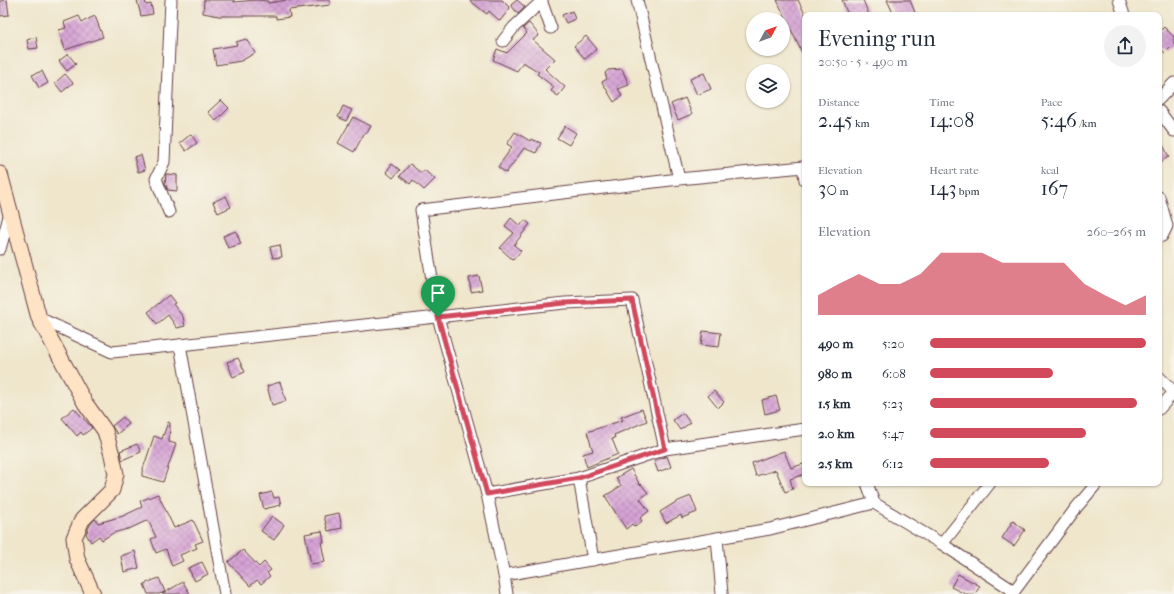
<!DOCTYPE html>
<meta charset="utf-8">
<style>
:root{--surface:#fff;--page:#f2f2f3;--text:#1f2937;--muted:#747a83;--accent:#d1495b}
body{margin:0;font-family:"IM FELL French Canon",serif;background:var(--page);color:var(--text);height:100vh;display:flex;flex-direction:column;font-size:15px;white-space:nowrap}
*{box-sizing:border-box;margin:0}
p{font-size:13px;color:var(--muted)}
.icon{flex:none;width:22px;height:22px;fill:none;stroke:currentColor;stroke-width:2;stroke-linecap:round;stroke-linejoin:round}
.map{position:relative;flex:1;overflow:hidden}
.side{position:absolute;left:802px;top:12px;width:360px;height:474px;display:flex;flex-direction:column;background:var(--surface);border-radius:8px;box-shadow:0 1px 3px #0004}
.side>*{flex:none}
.needle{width:26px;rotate:49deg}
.fabs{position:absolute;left:746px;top:12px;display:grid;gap:8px}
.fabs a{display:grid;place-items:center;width:44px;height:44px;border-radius:50%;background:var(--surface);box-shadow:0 1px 3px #0004;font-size:20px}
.pin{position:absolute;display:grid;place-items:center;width:34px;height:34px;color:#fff;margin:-41px -17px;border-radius:50% 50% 50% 0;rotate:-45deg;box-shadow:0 0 4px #0007}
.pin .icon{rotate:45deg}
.round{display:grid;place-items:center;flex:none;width:42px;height:42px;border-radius:21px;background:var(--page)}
.headline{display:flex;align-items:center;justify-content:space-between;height:68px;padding:0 16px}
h1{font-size:22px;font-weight:600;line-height:30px}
.stats{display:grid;grid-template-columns:repeat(3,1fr);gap:6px;height:68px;padding:4px 16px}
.stats div{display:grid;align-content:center}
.stats b{font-size:20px;font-weight:600}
.stats small{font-size:11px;font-weight:400}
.stats p{font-size:11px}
.chart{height:112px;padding:8px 16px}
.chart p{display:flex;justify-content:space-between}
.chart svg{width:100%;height:72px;margin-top:4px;fill:var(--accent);opacity:.7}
ul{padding:0 16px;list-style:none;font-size:13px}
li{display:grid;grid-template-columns:64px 48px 1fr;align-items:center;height:30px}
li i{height:10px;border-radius:5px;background:var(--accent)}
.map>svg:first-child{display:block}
.building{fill:url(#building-cross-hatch)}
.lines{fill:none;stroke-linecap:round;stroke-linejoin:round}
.street-casing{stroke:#633d43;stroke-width:13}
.secondary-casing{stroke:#633d43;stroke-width:17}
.street{stroke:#fff;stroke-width:11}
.secondary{stroke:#fee4c5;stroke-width:15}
.route-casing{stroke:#fff;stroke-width:8}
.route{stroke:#d1495b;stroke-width:5}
</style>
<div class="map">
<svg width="1174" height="594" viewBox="0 0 1174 594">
<defs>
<pattern id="building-cross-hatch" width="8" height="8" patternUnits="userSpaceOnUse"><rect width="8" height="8" fill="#d6a3d5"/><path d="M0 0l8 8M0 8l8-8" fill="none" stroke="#b084ad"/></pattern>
</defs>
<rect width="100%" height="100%" fill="#f7f3e8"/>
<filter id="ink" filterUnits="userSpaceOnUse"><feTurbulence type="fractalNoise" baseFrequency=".025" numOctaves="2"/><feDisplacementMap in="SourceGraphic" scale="8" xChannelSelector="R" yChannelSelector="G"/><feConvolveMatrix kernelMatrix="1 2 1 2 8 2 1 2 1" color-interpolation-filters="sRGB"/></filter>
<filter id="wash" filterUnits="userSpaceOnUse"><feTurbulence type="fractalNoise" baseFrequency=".012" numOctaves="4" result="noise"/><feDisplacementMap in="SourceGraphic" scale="16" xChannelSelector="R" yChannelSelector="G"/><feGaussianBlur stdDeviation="0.9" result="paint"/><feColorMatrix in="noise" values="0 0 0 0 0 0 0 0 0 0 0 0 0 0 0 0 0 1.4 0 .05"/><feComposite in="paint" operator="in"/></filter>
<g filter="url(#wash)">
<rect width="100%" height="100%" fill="#efe6cc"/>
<g id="blocks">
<g class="building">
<path d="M7,0L9,15L0,16V1Z"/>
<path d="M137,0H145L146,5L151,4L153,14L141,16Z"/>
<path d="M204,0H234V2L256,0L268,1V3L287,0H330V5L289,10L290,17L276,19V16H219L203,13Z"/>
<path d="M469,0H502L510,8L500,21L489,11L487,14Z"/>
<path d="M517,0L525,7L518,14L511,5Z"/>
<path d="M777,0H798L805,14V59Z"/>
<path d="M842,0H863L869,15H848Z"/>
<path d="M887,0H910L916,15H894Z"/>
<path d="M572,11L575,19L566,23L562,15Z"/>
<path d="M79,16L82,22L95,16L103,37L65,50L59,30L66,28L64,22Z"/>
<path d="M529,23L539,35L533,40L555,59L545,69L565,87L558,96L551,91L554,87L537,74L539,72L523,62L517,71L493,60L497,49L507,53L527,33L523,28Z"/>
<path d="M1164,27L1174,37V44L1165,53L1159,47V32Z"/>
<path d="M586,36L597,49L585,59L574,46Z"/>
<path d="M36,37L38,48L29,49L27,40Z"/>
<path d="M246,39L255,53L241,61L216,65L213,49L237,45L236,42Z"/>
<path d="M68,54L76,64L67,71L59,61Z"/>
<path d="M622,69L629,85L618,89L622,96L614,102L602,82L607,79L605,73L608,70Z"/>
<path d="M42,71L48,83L39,88L32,75Z"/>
<path d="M704,73L711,89L697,95L690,79Z"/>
<path d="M65,74L73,83L62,92L55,83Z"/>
<path d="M685,98L692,114L678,120L671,104Z"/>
<path d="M221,100L229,108L216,121L208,112Z"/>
<path d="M343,106L352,110L346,121L338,117Z"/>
<path d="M353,117L371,126L367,133L365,132L354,152L338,143Z"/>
<path d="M565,126L576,133L569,145L557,138Z"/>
<path d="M515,132L530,141L531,139L541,143L536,153L524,148L506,173L498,167L512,147L507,144Z"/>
<path d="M191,134L197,143L186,151L180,143Z"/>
<path d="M1159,137L1169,157L1159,162Z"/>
<path d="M141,155L145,170L138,172L134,157Z"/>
<path d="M392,164L400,170L393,178L386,172Z"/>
<path d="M410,164L421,173L424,170L435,179L424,190L413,180L410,184L400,176Z"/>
<path d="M166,174L177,175V191L168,190L165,183Z"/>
<path d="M226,196L231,207L218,213L213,202Z"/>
<path d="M511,218L520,226L525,220L530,224L514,245L521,251L513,260L500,248L514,233L505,226Z"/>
<path d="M236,231L241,244L228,248L223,236Z"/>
<path d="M280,245L282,257L273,258L270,247Z"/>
<path d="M479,276L482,290L471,292L469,278Z"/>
<path d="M169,295L175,303L173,304L183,317L185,326L177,328L168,315L157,324L148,312Z"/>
<path d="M703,331L721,333L719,347L701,345Z"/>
<path d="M238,358L245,372L233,377L227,362Z"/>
<path d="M280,382L286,401L272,405L267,386Z"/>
<path d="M714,391L724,402L718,408L708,396Z"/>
<path d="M776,396L780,410L765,414L762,400Z"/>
<path d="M74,408L92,428L83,435L81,432L77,436L62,418Z"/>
<path d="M642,409L647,421L614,435L615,438L612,439L618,454L587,467L583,454L593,451L587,432L623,420L621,417Z"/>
<path d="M683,413L690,423L680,430L673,420Z"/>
<path d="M123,417L129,424L117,434L112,426Z"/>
<path d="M168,422L170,423L169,442L176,444L163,482L142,476V472L154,436L162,439Z"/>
<path d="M137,444L141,452L122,460L120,451Z"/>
<path d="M784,451L791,468L803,464L805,469V474L790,479L793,489L785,492L776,470L756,476L752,463Z"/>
<path d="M667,456L671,467L658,472L654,461Z"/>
<path d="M631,469L640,485L641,484L648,493L640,499L649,511L640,518L642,521L635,527L632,524L626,529L605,496L621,486L616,478Z"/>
<path d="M272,492L274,498L279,497L281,505L264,509L260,495Z"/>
<path d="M158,494L174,528L193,520L203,541L195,544L197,548L180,555L183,561L172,566L166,549L156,553L151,539L156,537L148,520L131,528L113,533L102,540L99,536L91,542L86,534L90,525L95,519L98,523L123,516L142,507L140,501Z"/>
<path d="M691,496L697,512L682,518L681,515L666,523L660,512L676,502Z"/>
<path d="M339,513L342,528L328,531L324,516Z"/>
<path d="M272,516L284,525L274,540L261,531Z"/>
<path d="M1013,521L1025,530L1014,546L1002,538Z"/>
<path d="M322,531L324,542H321L325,562L311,564L305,534Z"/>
<path d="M243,550L259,567L264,562L271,570L267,573L270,576L261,584L257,580L250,586L228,562Z"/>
<path d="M135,551L139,568L124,572L121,556Z"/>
<path d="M202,562L208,574L195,581L188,568Z"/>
<path d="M958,574L980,586L975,594H965L951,587Z"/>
<path d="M159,578L165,592L159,594H148L144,584Z"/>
<path d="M183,582L190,594H162Z"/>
</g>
</g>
</g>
<g filter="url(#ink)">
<use href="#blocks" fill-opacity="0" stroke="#633d43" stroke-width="1"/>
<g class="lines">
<defs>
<g id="street">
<path d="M541,0L551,28"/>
<path d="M637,0L679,179"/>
<path d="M1119,0L1124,15"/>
<path d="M503,41L514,27L542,1"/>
<path d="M1159,99L1174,83"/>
<path d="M1159,111L1174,131"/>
<path d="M805,180L803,167L679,179L421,210L438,317L487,494L504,575L770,529L874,503"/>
<path d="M1159,197L1167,226L1162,236L1159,237"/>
<path d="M169,212L156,179L164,162L171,0"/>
<path d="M0,249L10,213"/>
<path d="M39,318L112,352L180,345L225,594"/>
<path d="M180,345L565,303L632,300L665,449"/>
<path d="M1159,377L1174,392"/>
<path d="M1159,409L1174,392"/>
<path d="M579,478L665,449L805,429"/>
<path d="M867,483L874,503L942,544L1014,591"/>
<path d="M487,494L579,478L593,560"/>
<path d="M717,538L722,594"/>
<path d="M942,544L990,483"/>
<path d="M504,575L507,594"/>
<path d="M1012,594L1076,508L1097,483"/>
</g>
<path id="secondary" d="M0,174L39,318L85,403L105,431L112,455L116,474L112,490L82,520L74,538L77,559L93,594"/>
</defs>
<use href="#street" class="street-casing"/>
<use href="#secondary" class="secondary-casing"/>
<use href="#street" class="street"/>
<use href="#secondary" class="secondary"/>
</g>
</g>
<g class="lines" filter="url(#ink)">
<defs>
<path id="route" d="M632,300L665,449L579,478L487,494L438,317L565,303Z"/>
</defs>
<use href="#route" class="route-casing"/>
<use href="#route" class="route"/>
</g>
</svg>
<div class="fabs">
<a><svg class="needle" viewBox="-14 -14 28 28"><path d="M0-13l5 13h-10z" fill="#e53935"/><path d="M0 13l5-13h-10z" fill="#747a83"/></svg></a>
<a><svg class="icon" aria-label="layers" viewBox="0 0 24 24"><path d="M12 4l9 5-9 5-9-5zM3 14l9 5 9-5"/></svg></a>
</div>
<div class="pin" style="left:438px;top:317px;background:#1e9e55"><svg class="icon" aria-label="arrive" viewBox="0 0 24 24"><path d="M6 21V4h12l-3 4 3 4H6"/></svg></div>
<section class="side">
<div class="headline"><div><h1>Evening run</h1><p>20:50 · 5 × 490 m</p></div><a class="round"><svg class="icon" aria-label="share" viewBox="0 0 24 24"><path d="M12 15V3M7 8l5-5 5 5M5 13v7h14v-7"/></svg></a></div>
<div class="stats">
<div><p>Distance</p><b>2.45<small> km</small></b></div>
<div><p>Time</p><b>14:08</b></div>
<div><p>Pace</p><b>5:46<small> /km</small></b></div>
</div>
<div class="stats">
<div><p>Elevation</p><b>30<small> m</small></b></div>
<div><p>Heart rate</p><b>143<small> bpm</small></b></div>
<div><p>kcal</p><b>167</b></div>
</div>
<div class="chart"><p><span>Elevation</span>260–265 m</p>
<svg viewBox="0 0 160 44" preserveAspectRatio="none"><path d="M0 44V32L10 25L20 19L30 25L40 25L50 19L60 6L70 6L80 6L90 12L100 12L110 12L120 12L130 25L140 32L150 38L160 32V44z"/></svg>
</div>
<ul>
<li><b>490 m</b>5:20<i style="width:100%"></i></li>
<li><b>980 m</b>6:08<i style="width:57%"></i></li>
<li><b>1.5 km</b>5:23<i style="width:96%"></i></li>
<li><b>2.0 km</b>5:47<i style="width:72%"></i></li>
<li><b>2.5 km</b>6:12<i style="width:55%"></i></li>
</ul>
</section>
</div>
